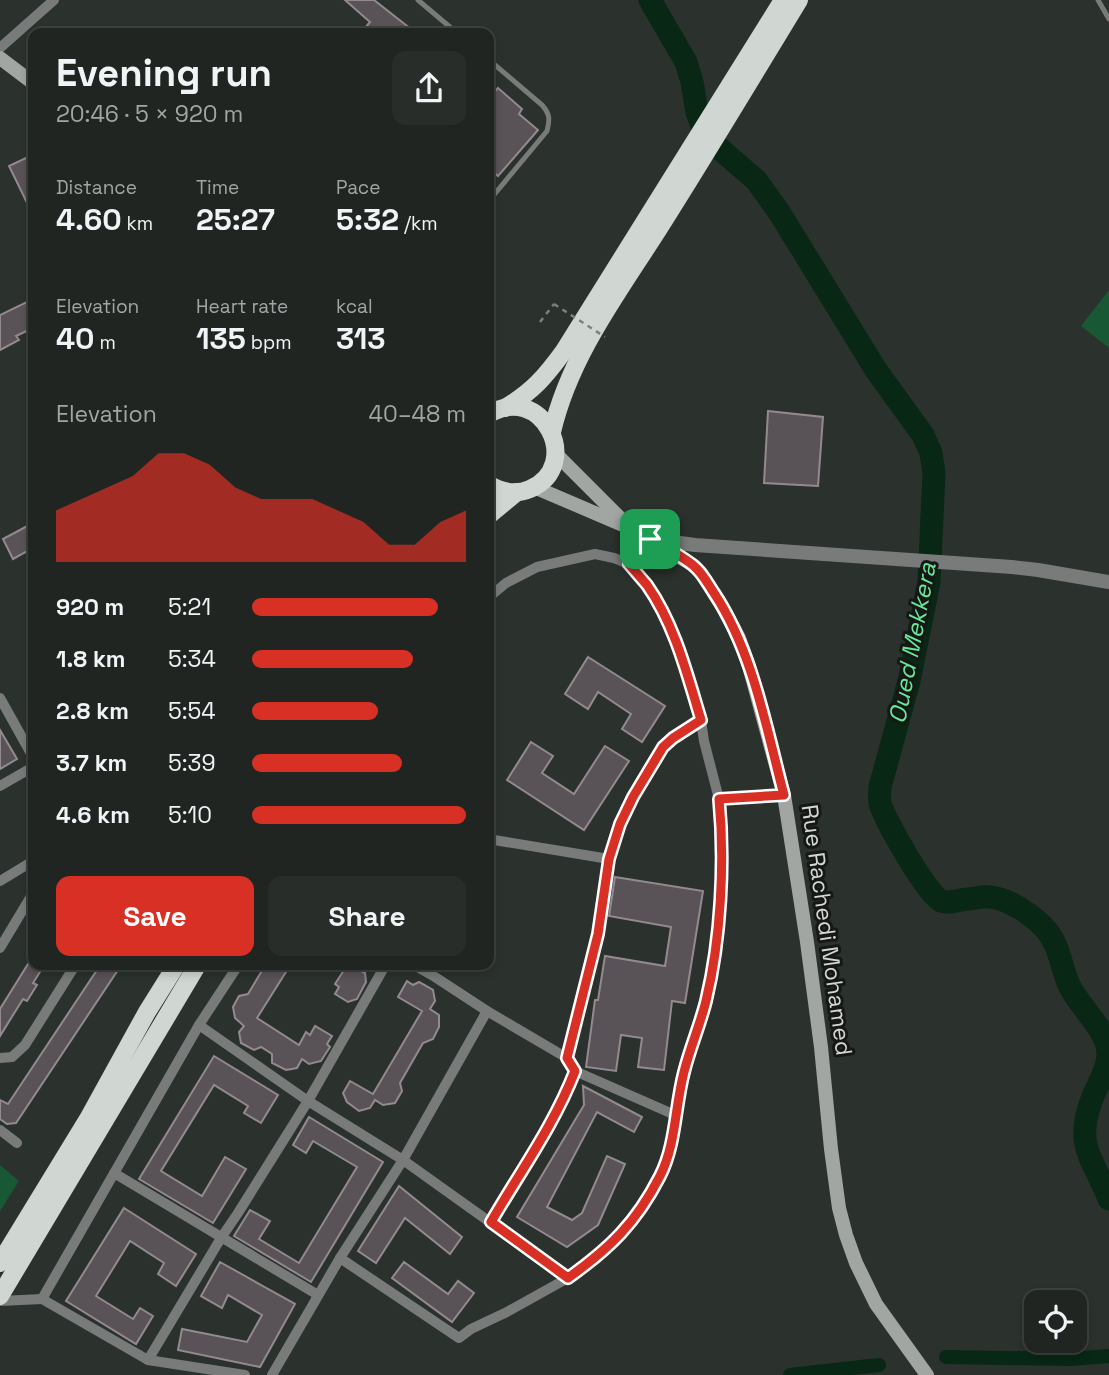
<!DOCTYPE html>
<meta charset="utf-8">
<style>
:root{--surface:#202522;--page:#282d2a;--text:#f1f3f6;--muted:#a2a5a5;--line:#3d4240;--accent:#d93025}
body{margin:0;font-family:"Space Grotesk",sans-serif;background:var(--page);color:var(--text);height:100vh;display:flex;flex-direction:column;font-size:26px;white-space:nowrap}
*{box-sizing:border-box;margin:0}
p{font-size:23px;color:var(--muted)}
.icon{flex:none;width:38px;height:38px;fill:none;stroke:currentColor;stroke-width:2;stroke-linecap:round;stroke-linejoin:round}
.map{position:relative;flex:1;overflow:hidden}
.drawer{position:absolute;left:28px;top:28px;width:466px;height:942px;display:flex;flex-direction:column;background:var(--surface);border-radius:14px;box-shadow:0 4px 10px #0003,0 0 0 2px var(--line)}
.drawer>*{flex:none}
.controls{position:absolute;left:1024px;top:1290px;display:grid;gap:14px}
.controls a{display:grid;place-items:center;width:63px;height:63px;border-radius:14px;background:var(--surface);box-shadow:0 4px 10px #0003,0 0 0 2px var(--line);font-size:35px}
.pin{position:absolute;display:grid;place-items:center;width:60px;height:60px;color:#fff;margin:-30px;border-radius:14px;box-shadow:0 4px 10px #0006}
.round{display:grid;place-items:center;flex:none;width:74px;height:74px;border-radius:14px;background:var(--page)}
.head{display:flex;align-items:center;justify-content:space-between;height:119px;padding:0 28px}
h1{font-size:38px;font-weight:600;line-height:52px}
.metrics{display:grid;grid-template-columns:repeat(3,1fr);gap:10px;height:119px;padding:7px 28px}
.metrics div{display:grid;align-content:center}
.metrics b{font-size:30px;font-weight:600}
.metrics small{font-size:19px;font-weight:400}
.metrics p{font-size:19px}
.chart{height:196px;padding:14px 28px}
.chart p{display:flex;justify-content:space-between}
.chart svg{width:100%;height:126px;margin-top:7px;fill:var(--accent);opacity:.7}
.primary-button{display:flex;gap:14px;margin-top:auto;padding:14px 28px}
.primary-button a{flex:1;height:80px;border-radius:14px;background:var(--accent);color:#fff;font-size:28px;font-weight:600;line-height:80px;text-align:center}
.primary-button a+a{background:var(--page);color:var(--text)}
ul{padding:0 28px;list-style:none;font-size:23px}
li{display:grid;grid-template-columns:112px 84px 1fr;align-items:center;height:52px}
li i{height:18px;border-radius:9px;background:var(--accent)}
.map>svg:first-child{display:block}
.green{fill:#195834}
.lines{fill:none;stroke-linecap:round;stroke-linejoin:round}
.canal{stroke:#082715;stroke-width:14}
.river{stroke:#082715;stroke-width:23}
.building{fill:#595257;stroke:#928a8f;stroke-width:2}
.path{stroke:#7b807d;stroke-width:2.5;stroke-dasharray:5 5;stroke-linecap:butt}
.service{stroke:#787b79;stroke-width:5}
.minor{stroke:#787b79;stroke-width:10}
.tertiary{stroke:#787b79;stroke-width:14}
.secondary{stroke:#a2a6a3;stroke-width:14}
.trunk{stroke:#d0d7d2;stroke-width:18}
.path-bridge{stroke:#7b807d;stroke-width:2.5;stroke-dasharray:5 5;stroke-linecap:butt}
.route-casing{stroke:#fff;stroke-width:14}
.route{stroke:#d93025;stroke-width:9}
.labels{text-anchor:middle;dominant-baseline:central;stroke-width:6;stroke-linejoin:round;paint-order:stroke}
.street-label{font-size:23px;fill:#d4d8d5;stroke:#161816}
.water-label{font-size:24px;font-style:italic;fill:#68e799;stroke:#161816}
</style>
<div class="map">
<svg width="1109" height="1375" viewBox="0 0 1109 1375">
<rect width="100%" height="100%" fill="#2b312d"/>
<g class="green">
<path d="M1109,290V348L1081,326Z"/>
<path d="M0,1165L19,1181L0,1211Z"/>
</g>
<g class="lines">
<g class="canal">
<path d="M946,1357L1071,1359L1109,1356"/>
<path d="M790,1375L879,1365"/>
</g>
<path class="river" d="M650,0L686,62L692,82L697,112L706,137L756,180L779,212L876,370L923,435L931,453L934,473L929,582L909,681L880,787C880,792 879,798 880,803C884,819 928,896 941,901C949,904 959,900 967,899C974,899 982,896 989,897C1008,898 1035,916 1047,931C1060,947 1061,967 1069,985C1079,1007 1108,1030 1108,1054C1108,1070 1097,1085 1092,1099C1074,1146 1093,1158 1109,1199"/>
</g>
<g class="building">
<path d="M345,0H374L416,33H361L370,22Z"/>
<path d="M498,88L522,109L519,114L538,130L498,176L488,168V99Z"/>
<path d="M28,157L33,168V215L9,166Z"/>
<path d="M33,299V328L16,336L19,340L0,350V315Z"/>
<path d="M768,411L823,417L818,486L764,483Z"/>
<path d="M33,523V548L13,559L3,539Z"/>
<path d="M588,657L665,706L642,742L622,729L631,714L598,692L588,709L565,694Z"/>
<path d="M0,730L17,759L0,769Z"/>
<path d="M531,742L553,756L542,773L574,794L605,746L629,761L584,830L507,780Z"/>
<path d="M615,877L703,891L685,1003L672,1001L664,1070L638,1067L642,1038L621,1035L616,1071L586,1067L595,1000H598L605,956L665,966L671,927L609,916Z"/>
<path d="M28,964H45L33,983L37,985L27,1001L23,999L0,1036V1009Z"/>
<path d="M101,964H122L16,1123L7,1124L0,1119V1100L8,1104Z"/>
<path d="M266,964H291L257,1018L299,1045L306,1032L310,1035L315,1026L332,1036L327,1044L330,1047L321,1061L309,1064L302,1059L297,1068L286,1070L272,1063V1054L261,1047L254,1050L241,1043L239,1032L244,1026L235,1018L233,1007L239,996L248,994Z"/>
<path d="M348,964L365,973L366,982L357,999L348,1002L335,994L339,987L335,984Z"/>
<path d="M407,981L413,985L419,982L433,990L435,1001L430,1009L439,1015V1027L433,1039L423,1043L400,1083L402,1091L395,1103L383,1105L375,1100L370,1108L359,1111L347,1102L343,1093L350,1081L373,1094L422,1011L398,997Z"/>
<path d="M214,1056L278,1095L261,1123L244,1113L248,1106L214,1085L161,1171L202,1196L225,1157L246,1169L213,1223L139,1179Z"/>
<path d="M583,1086L642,1117L634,1132L597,1112L547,1207L572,1220L582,1213L607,1156L625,1164L598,1225L567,1247L517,1217L584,1105Z"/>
<path d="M309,1117L383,1162L311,1282L234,1236L250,1210L270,1221L259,1239L299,1263L357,1167L313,1141L306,1153L293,1145Z"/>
<path d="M399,1186L462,1237L450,1254L405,1218L376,1263L358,1251Z"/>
<path d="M124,1208L196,1254L176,1286L158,1274L164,1263L130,1241L96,1296L133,1319L140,1308L153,1316L136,1344L66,1301Z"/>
<path d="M220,1262L295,1304L260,1367L178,1350L182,1329L247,1342L262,1315L228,1295L222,1308L201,1296Z"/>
<path d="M404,1262L448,1294L458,1281L474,1293L452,1322L392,1278Z"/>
</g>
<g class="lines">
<path class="path" d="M540,322L554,304"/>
<g class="service">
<path d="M418,0L457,33"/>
<path d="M1098,0L1109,19"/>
<path d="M488,59L542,105C550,114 550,119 547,131L488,202"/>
</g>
<g class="minor">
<path d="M0,48L54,0"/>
<path d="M629,564L645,536"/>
<path d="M0,698L33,757"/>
<path d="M0,786L33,767"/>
<path d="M719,799L784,795"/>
<path d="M488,839L609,859C619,828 630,802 646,773C652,764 657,753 664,746C675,735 689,728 701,720"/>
<path d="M0,881L33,861"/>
<path d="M0,948L33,893"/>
<path d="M239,964L199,1025L42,1299L148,1360L245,1375"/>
<path d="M412,964L435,977L487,1011"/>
<path d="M199,1025L308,1101L386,964"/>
<path d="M0,1058L12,1057L25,1045L76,964"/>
<path d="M567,1058L598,934L609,859"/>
<path d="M0,1130L17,1143"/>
<path d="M114,1173L318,1295"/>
<path d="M491,1222C520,1172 554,1125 575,1071"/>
<path d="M340,1258L459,1338L471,1329L507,1312L568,1278L597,1257L614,1242L632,1221L649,1195L661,1174L668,1157L684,1073L706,1001L713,966L721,885V814L719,799L704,741L701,720L682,654L663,612L647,585L629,564L614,558L595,554L537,567L506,583L488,598"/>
<path d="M0,1301L42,1299"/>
<path d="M148,1360L221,1238L238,1213L308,1101L403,1160L568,1278"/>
<path d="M272,1375L340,1258L403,1160L487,1011L567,1058L575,1071L675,1115"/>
</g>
<path class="tertiary" d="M650,539L695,545L1012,567L1038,570L1109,582"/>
<g class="secondary">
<path d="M0,58L33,83"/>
<path d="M555,453L624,522"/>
<path d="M534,487L630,528L693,565L701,573L722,606L739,638L749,666L784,795L807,942L821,1047L831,1149L839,1208L846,1235L856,1263L876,1304L927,1375"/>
</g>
<g class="trunk">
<path d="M505,408C533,391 545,377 564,351L783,0"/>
<path d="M488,415C541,380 585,465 530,489C516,495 501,492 488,484"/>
<path d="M552,432C570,354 621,289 663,222C709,149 754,74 799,0"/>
<path d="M488,516L517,492"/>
<path d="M0,1263L88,1119L147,1012L177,964"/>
<path d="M0,1296L198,964"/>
</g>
<path class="path-bridge" d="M554,304L605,337"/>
</g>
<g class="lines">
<defs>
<path id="route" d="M645,536C659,544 683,556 695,567C703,574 708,584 714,593C753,652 766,727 784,795L719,799C725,861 721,939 706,1001C700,1025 690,1048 684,1072C675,1106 676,1145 660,1176C636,1223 610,1248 568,1278L491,1222C520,1172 554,1125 575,1071L567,1058L598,934L609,859L620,824L633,797L663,747L673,738L701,720C687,674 675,625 647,585C641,578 635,571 629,564Z"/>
</defs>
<use href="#route" class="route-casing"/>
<use href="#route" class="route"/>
</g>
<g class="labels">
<g class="street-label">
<text transform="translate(827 930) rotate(82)">Rue Rachedi Mohamed</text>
</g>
<g class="water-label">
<text transform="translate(912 643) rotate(-79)">Oued Mekkera</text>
</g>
</g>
</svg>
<div class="controls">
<a><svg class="icon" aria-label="locate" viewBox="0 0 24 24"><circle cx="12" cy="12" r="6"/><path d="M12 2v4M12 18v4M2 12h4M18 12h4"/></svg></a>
</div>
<div class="pin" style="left:650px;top:539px;background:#1e9e55"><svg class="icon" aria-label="arrive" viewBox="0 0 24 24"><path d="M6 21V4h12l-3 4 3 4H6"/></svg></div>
<section class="drawer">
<div class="head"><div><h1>Evening run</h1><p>20:46 · 5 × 920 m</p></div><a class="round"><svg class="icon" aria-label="share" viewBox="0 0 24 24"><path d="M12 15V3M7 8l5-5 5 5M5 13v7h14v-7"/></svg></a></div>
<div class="metrics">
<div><p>Distance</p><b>4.60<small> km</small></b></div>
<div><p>Time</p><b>25:27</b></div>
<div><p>Pace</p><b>5:32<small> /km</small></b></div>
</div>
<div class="metrics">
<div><p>Elevation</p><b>40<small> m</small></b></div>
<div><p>Heart rate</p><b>135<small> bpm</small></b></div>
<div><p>kcal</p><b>313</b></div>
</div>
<div class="chart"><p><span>Elevation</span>40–48 m</p>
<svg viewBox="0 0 160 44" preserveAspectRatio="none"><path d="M0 44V26L10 22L20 18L30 14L40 6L50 6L60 10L70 18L80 22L90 22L100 22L110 26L120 30L130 38L140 38L150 30L160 26V44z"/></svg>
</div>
<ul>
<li><b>920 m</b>5:21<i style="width:87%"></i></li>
<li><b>1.8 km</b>5:34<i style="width:75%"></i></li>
<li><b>2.8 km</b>5:54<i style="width:59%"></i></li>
<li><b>3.7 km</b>5:39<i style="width:70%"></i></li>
<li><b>4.6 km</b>5:10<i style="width:100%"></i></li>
</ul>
<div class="primary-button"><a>Save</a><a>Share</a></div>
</section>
</div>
